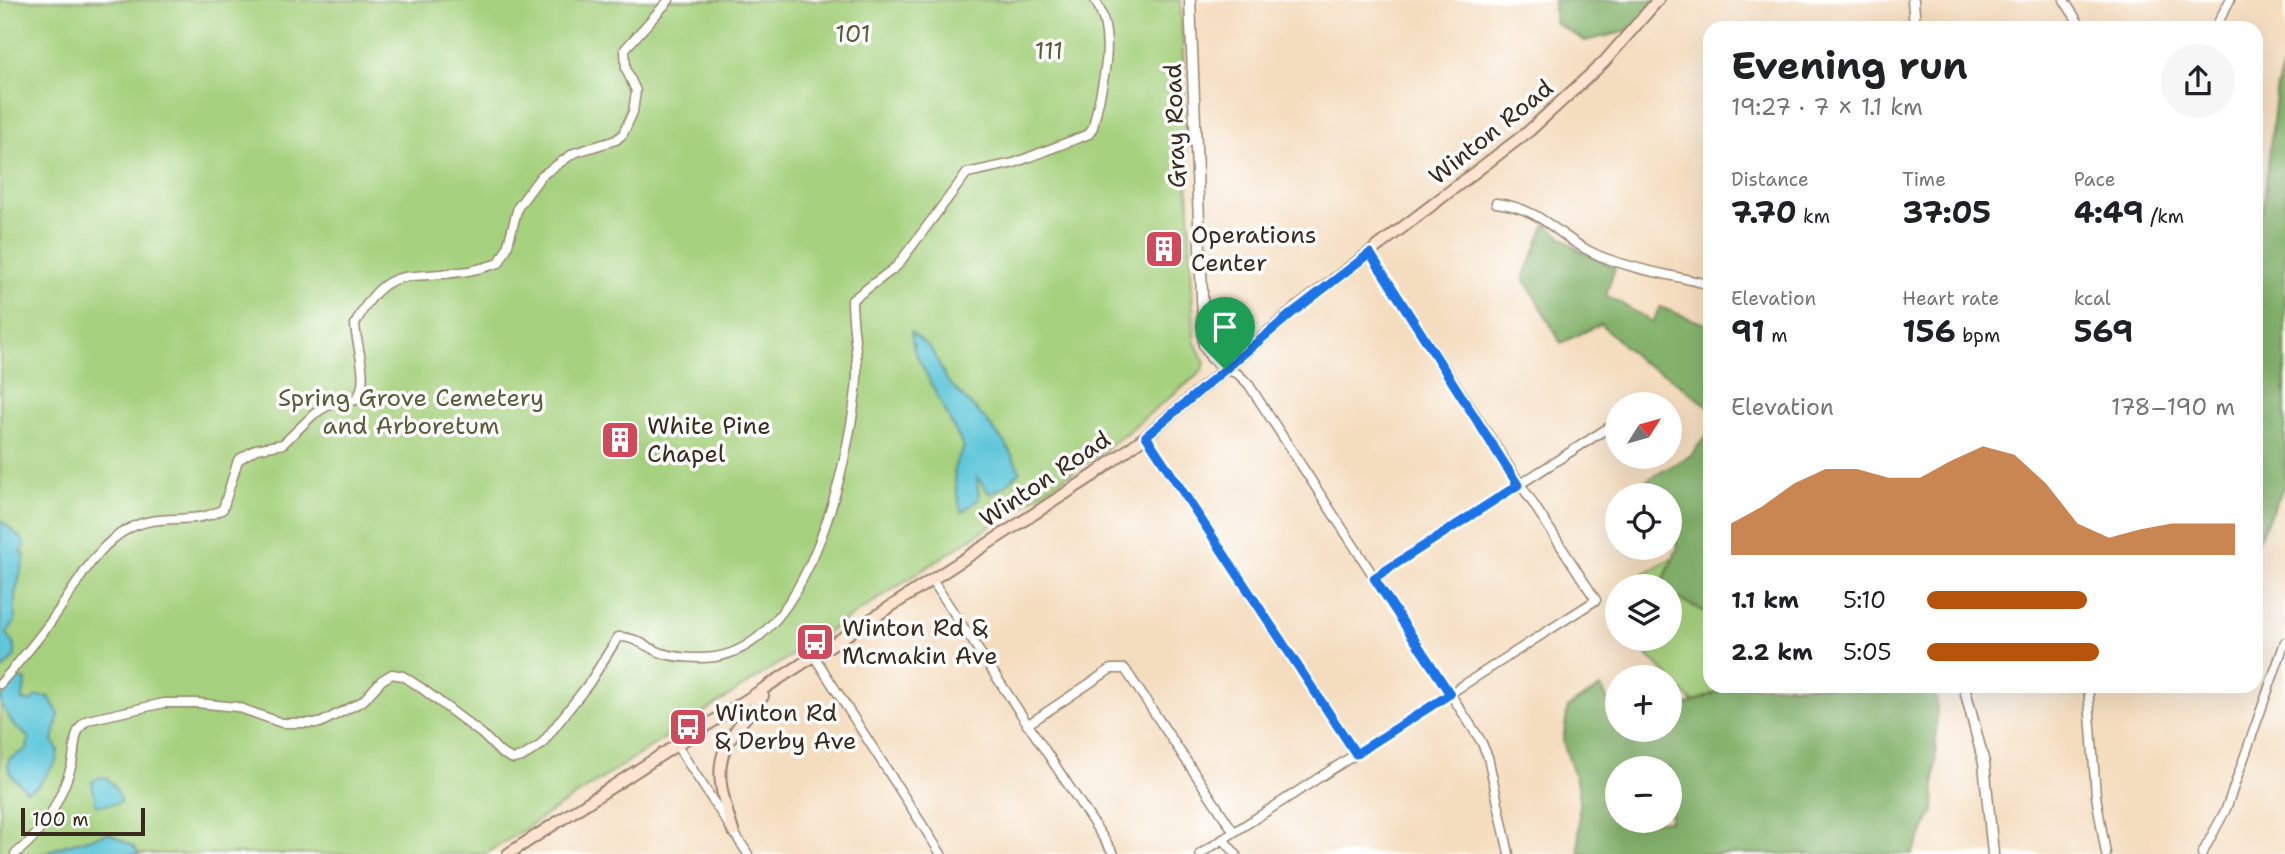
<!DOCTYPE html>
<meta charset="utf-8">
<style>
:root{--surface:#fff;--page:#f6f6f6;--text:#202124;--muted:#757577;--accent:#b45309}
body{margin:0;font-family:"Shantell Sans",sans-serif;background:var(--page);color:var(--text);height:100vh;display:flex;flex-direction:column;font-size:26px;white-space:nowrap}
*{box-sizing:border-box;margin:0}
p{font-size:23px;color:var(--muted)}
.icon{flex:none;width:38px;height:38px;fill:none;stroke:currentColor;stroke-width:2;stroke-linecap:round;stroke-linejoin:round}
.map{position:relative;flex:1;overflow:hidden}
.drawer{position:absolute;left:1703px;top:21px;width:560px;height:672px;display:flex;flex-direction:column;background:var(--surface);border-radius:21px;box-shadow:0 7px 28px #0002}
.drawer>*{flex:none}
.needle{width:46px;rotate:53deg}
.tools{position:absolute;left:1605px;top:392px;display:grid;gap:14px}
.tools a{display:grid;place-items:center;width:77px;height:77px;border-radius:50%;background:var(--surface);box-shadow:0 7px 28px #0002;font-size:35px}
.scale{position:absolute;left:21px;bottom:18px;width:124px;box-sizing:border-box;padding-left:7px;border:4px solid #3b2a1e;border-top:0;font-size:19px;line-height:24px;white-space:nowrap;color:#3b2a1e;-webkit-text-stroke:5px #fff;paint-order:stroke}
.pin{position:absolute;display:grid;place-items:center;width:60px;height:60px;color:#fff;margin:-72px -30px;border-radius:50% 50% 50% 0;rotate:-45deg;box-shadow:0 0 7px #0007}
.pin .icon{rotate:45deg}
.round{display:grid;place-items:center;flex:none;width:74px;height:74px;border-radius:37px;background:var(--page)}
.summary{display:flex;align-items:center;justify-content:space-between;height:119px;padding:0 28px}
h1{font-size:38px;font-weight:700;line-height:52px}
.metrics{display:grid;grid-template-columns:repeat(3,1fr);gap:10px;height:119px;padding:7px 28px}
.metrics div{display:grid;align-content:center}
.metrics b{font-size:30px;font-weight:700}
.metrics small{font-size:19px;font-weight:400}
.metrics p{font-size:19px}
.chart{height:196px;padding:14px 28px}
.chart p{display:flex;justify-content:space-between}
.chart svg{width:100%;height:126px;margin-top:7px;fill:var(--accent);opacity:.7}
ul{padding:0 28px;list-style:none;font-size:23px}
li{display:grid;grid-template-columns:112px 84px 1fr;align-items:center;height:52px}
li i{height:18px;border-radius:9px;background:var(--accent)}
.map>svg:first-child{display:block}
.green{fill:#a5d07d;stroke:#707d4e;stroke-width:2}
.forest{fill:#84b26c;stroke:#606e45;stroke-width:2;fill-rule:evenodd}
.water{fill:#5dc6d9;stroke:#4c787c;stroke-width:2}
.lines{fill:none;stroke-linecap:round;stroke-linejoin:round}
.minor-casing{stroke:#98846e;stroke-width:11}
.tertiary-casing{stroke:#98846e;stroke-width:13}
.secondary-casing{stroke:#98846e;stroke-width:14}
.minor{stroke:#fff;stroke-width:8}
.tertiary{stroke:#fff;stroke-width:10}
.secondary{stroke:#fde4d1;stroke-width:10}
.route-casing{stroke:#fff;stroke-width:14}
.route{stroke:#1a73e8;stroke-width:9}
.labels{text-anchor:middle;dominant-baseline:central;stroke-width:7;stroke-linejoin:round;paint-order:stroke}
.park-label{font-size:24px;fill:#5b5c3a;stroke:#fff}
.street-label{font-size:24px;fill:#3b2a1e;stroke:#fff}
.poi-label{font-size:24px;fill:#3b2a1e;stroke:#fff;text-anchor:start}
</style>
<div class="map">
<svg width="2285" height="854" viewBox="0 0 2285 854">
<rect width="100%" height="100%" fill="#fff"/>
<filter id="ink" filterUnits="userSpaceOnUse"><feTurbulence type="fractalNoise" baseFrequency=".0143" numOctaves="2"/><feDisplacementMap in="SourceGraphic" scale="14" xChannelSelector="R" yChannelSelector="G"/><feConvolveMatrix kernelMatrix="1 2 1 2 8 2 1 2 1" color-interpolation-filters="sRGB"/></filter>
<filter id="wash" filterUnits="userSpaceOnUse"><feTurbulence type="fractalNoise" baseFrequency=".00686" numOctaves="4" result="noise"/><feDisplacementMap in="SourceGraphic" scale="28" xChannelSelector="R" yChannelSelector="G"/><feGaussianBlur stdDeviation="1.57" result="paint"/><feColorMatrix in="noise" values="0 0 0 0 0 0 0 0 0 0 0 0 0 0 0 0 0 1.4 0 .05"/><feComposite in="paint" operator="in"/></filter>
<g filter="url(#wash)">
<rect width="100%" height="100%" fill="#f4ddbf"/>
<g class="green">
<path d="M0,0H1181L1194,340L1205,363L1201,372L1095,458L486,854H0Z"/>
<path d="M1674,557L1661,586H1621Z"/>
<path d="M1670,595L1710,614V686H1733L1693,702L1632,639H1670Z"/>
</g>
<g class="forest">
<path d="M1554,0H1658L1632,30L1585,41L1554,22Z"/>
<path d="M2285,58V484L2256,544V221L2263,210L2277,86Z"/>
<path d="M1546,224L1577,249L1615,268L1606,295L1653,322L1660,307L1710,326V408L1667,375L1642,363L1601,324L1561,343L1524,278Z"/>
<path d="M1710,431V614L1670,595V586H1661L1678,547L1670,532V495H1647L1640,484L1691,455Z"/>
<path d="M1733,686H1932L1937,701L1934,811L1912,854H1579V789L1563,742L1568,707L1601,687L1617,718V730H1670V712ZM1670,768V821H1617V768Z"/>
</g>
<g class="water">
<path d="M911,332L931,349L948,382L986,420L1007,446L1020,471L1005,486L990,494L977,477L979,499L962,512C958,504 953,474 955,465C956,460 961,453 964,448L914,350Z"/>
<path d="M0,520L22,539L25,547L20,551L25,555L15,595V622L7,633L15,647V656L1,671Z"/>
<path d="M19,678L26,681L22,700L31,702L36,696L49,697L59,714L53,740L58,750L57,760L38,786L27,791C17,780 5,775 9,759L27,749L29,738L13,724L0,702L7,689Z"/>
<path d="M100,777L107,778C113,784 121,795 120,803L96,806L92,782Z"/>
<path d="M108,833L133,846L139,854H46L57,848Z"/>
</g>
</g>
<g filter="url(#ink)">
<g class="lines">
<defs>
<g id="minor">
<path d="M2064,0L2082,28"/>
<path d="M2215,28L2230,0"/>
<path d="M1496,203C1546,209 1558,239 1600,256C1634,270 1674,275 1710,285"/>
<path d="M1225,369L1238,374L1249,385L1481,741L1488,757L1509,854"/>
<path d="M1146,436L1356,753"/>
<path d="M1374,578L1617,422"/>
<path d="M932,580L1114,854"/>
<path d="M814,656L941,854"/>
<path d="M0,684C19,662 38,640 54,617C77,586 95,545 130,528C160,512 195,526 223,509L238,460L256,449L283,444L314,414L327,406L356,400C371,380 356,347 355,324C386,264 405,280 461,272C474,271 486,267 499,263L507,248L518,207L541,176L574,153L616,140L623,134L633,112L636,91L626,69L625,49L669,0"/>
<path d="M2088,686L2096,796L2106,854"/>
<path d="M1027,725L1111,669H1125L1234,832"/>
<path d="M677,746L748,854"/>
<path d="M1223,839L1236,854"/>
<path d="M15,854C33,840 46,825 56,804C62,792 68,777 72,764C76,747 72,730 88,720L164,703H197L237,707L282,723H320L363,701L382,680L392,674L403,676L420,687L482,734L501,753L513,759L522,757L541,745L590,682L618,637C635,636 647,648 662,653C676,658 700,659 715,657C808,643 847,468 856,390C860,359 852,330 852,300L897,266L967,173L1014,163L1089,134L1093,127C1102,86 1118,38 1095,0"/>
<path d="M1200,854L1596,600L1370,253"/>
<path d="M2202,854L2226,809L2285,642"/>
</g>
<g id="tertiary">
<path d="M1190,0L1204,345L1211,357L1225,369"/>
<path d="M1913,0L1915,28"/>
<path d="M1964,686L1984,763L1993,854"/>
</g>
<g id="secondary">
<path d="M733,831C710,760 717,751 763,696"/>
<path d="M508,854L1094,475L1146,436L1297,308L1529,131L1604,62L1658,0"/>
</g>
</defs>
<use href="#minor" class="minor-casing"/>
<use href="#tertiary" class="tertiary-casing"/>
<use href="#secondary" class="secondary-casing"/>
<use href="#minor" class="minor"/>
<use href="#tertiary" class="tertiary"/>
<use href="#secondary" class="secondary"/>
</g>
</g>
<g class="lines" filter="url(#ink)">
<defs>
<path id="route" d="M1370,253L1518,485L1374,578L1450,694L1356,754L1146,436L1292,313Z"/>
</defs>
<use href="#route" class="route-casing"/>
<use href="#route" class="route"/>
</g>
<defs>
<symbol id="building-square" viewBox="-11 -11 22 22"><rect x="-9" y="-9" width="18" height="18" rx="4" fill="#d1495b" stroke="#fff"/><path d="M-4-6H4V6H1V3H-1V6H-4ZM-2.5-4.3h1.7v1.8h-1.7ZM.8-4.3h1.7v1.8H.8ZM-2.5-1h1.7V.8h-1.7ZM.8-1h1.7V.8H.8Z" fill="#fff"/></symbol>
<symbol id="bus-square" viewBox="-11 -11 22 22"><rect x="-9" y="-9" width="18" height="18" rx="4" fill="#d1495b" stroke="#fff"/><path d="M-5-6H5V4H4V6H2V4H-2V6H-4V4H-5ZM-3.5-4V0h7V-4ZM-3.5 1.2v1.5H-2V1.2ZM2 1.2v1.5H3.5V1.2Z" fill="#fff"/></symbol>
</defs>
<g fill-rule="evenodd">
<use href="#building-square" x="1142" y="227" width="44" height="44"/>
<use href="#building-square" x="598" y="418" width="44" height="44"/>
<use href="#bus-square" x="793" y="620" width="44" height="44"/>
<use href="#bus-square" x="666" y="705" width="44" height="44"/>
</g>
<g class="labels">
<g class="park-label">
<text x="853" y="34">101</text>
<text x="1049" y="51">111</text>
<text x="411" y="398">Spring Grove Cemetery<tspan x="411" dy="28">and Arboretum</tspan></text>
</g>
<g class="street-label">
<text transform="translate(1175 126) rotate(-92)">Gray Road</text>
<text transform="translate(1491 132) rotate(-39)">Winton Road</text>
<text transform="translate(1045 479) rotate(-34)">Winton Road</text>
</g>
<g class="poi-label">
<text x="1191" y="235">Operations<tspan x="1191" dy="28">Center</tspan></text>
<text x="647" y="426">White Pine<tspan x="647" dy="28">Chapel</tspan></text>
<text x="842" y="628">Winton Rd &amp;<tspan x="842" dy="28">Mcmakin Ave</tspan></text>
<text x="715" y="713">Winton Rd<tspan x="715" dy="28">&amp; Derby Ave</tspan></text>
</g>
</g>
</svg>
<div class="tools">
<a><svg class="needle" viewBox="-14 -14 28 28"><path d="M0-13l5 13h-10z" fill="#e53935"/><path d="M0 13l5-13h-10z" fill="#757577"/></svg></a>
<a><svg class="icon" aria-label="locate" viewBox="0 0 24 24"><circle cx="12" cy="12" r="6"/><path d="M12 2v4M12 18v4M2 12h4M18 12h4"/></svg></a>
<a><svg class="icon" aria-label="layers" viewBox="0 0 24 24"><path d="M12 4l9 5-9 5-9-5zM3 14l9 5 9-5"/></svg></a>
<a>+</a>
<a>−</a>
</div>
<div class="scale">100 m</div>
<div class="pin" style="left:1225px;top:369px;background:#1e9e55"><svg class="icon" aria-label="arrive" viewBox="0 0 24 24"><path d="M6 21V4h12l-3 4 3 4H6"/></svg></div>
<section class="drawer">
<div class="summary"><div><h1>Evening run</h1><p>19:27 · 7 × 1.1 km</p></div><a class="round"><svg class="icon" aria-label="share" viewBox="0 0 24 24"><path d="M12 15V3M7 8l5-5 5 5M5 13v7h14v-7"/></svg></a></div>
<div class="metrics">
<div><p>Distance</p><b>7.70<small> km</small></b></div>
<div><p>Time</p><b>37:05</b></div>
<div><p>Pace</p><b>4:49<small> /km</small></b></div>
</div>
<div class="metrics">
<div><p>Elevation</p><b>91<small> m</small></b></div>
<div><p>Heart rate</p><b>156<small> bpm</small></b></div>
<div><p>kcal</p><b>569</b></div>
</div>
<div class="chart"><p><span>Elevation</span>178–190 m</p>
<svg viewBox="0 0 160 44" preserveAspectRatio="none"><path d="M0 44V33L10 27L20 19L30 14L40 14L50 17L60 17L70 11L80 6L90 9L100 19L110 33L120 38L130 35L140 33L150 33L160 33V44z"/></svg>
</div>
<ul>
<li><b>1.1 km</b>5:10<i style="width:52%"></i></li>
<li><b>2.2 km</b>5:05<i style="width:56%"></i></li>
</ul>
</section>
</div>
